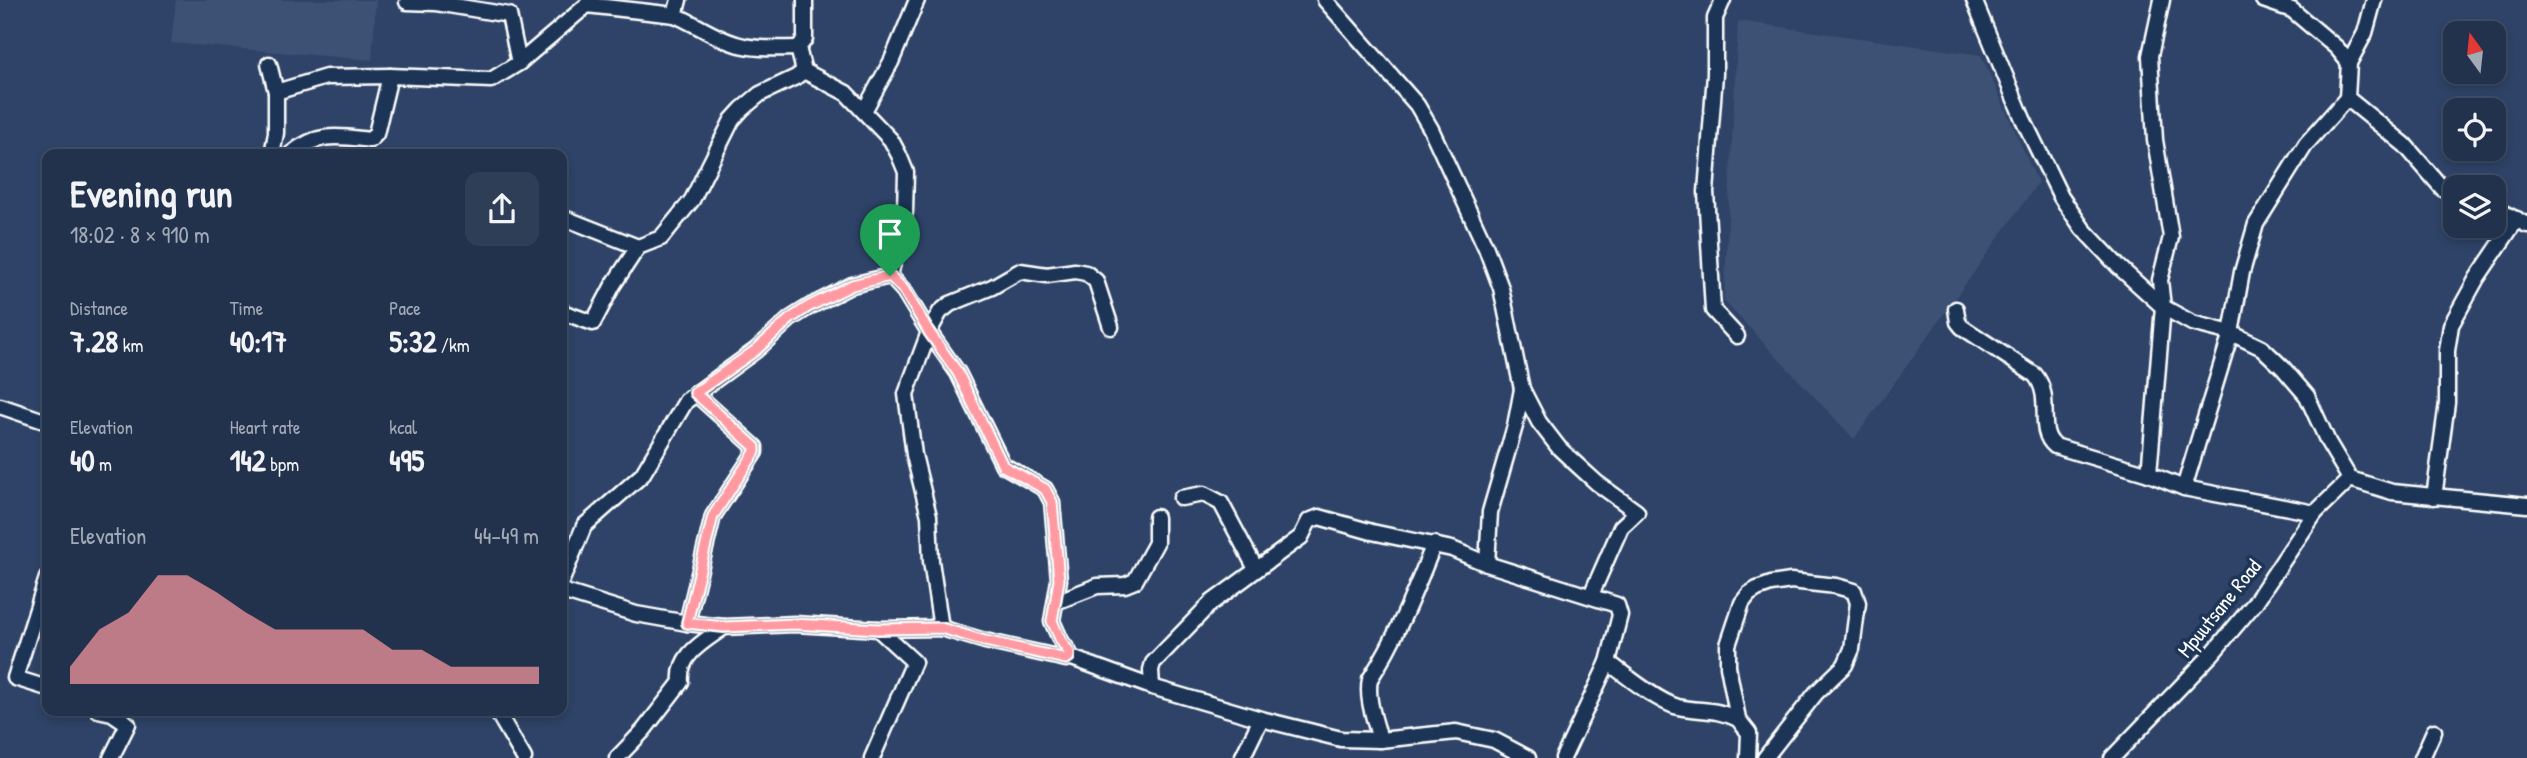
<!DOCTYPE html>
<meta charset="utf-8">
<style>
:root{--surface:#22324d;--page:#2e3e57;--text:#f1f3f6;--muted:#a2aab6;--line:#3f4d65;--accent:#ff9aa2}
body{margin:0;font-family:"Patrick Hand",sans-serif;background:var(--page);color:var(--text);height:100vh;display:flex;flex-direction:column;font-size:26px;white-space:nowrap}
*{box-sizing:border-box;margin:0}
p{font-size:23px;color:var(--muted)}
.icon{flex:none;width:38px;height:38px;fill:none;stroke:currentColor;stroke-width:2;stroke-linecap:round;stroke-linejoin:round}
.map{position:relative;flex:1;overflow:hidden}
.drawer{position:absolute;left:42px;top:149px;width:525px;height:567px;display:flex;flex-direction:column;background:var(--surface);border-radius:14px;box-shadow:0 4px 10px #0003,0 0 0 2px var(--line)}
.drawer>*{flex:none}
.needle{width:46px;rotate:345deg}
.buttons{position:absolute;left:2443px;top:21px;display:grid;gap:14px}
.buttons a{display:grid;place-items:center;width:63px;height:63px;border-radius:14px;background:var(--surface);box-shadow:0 4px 10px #0003,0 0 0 2px var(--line);font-size:35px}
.pin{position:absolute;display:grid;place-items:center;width:60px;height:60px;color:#fff;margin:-72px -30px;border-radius:50% 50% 50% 0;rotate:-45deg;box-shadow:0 0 7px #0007}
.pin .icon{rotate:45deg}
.round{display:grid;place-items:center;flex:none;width:74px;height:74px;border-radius:14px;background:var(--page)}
.headline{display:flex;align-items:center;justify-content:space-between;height:119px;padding:0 28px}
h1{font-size:38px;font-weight:800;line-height:52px}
.stats{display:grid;grid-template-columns:repeat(3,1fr);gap:10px;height:119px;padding:7px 28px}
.stats div{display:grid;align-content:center}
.stats b{font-size:30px;font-weight:800}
.stats small{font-size:19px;font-weight:400}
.stats p{font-size:19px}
.chart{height:196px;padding:14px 28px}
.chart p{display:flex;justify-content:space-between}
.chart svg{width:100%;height:126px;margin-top:7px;fill:var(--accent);opacity:.7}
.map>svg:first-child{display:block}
.built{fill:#3d5175}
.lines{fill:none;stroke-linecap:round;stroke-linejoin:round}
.minor-casing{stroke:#fff;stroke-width:19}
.minor{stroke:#1d3557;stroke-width:14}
.route-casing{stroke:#fff;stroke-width:14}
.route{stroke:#ff9aa2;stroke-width:9}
.labels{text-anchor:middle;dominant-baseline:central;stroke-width:7;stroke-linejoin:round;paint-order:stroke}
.street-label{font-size:21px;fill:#fff;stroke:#1d3557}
</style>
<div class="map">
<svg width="2527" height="758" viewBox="0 0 2527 758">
<rect width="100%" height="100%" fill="#2e4367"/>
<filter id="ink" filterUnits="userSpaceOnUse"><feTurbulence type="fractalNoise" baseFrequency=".0143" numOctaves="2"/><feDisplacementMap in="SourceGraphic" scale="14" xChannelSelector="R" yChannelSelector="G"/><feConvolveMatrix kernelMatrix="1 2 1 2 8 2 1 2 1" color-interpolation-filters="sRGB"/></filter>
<g filter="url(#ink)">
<g class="built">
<path d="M176,0H376L372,60L171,43Z"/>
<path d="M1738,21L1981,55L2038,183L1854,439L1724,301Z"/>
</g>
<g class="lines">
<defs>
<g id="minor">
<path d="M679,0L675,15C696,24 715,38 736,44C755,50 779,48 798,48"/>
<path d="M1325,0L1417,105L1431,129L1486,248L1501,288L1522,389L1539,422L1559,448L1575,463L1597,483L1637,512L1621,527L1591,595"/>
<path d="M1723,0L1715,18V74L1706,192L1713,310L1737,336"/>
<path d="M1974,0L2023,119L2061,197L2083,229L2119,267L2163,307L2192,323L2231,333L2262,348L2283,368L2307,396L2328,442L2350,479L2392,492L2527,505"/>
<path d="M2263,0L2292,10L2337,48L2349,63"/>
<path d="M2374,0L2365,33L2349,63L2347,98L2405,145L2443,189L2455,193"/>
<path d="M587,5L675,15"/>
<path d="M798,48L804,71L846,93L891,140L899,155L906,172L905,212L890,276L904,291L929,332L906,394L914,455L929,516L931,561L941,628"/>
<path d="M798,48L805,39V0"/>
<path d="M519,63L587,5L590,0"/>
<path d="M269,64L276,92V133L272,154"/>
<path d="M276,92L326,77L390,76L491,80L519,63L509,15L436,3L407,2"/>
<path d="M864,111L891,62L917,0"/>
<path d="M291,154C317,132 338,136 370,140L376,134L390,76"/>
<path d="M2494,208L2527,225"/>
<path d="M562,217L638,247"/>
<path d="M1956,309L1958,322L1962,327L2035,375C2054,398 2035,430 2055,446L2149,474L2184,488L2315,513"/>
<path d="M562,312L593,323L613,285L638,247L661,238L692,200L732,120L742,109L760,94L796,77L804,71"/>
<path d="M0,406L47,422"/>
<path d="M2149,474L2163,307L2160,280L2171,237L2155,140L2150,56L2162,0"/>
<path d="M2184,488L2231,333L2242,272L2256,224L2306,144L2347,98"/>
<path d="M2434,497L2447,403V351L2451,325L2477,278L2517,219"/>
<path d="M1181,498L1204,494L1221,503L1256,569"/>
<path d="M1487,564L1490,512L1515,426L1522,389"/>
<path d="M47,578L15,678L47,688"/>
<path d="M562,580L584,526L642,475L686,401L756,350L790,319L809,307L852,285L890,276"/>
<path d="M562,591L636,614L687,623L724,627L795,624L878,629L941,628L985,641L1066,659L1069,657L1152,687L1261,719L1341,739L1380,740L1456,732L1494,740L1528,758"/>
<path d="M1056,602L1097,586L1125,585L1135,581L1156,543V517"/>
<path d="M687,623L713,516L755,452V447L695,393"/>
<path d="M1069,657V652L1061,641L1052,621L1059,580L1052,502L1045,489L1003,465L958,373L929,332L940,312L950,304L992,287L1020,271L1047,275L1075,271L1086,273L1096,281L1111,327"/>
<path d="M1608,662C1625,675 1658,702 1678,707C1701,712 1715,708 1738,719"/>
<path d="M1152,687L1151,670L1153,663L1211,603L1301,537L1309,521L1319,517L1372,532L1452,549L1487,564L1617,605L1620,615L1608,662L1563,758"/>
<path d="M98,710L112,713L128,724L111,758"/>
<path d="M496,710L524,758"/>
<path d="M1380,740C1375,720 1366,699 1370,679C1397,637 1415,591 1434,544"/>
<path d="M617,758L643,731L681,682C678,654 704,642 724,627"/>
<path d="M872,758L914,662L878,629"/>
<path d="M1242,758L1261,719"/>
<path d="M1748,758L1749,733L1738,719L1728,666V645L1742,603L1749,594L1757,589L1771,584L1791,581L1836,586L1854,591L1858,603L1852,649L1845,665L1816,693L1765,758"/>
<path d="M2112,758L2212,654L2254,604L2315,513L2350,479"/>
<path d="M2422,758L2434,731"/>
</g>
</defs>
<use href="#minor" class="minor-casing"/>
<use href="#minor" class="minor"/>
</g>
</g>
<g class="lines" filter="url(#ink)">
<defs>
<path id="route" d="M890,276L904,290L929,332L958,373L1003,466L1045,489L1052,502L1059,580L1052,621L1061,641L1069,652V657L1066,659L985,641L941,628L878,629L795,624L724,627L687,623L713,516L755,452V447L695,393L756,350L790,319L808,307L852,285Z"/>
</defs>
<use href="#route" class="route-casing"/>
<use href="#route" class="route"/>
</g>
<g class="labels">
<g class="street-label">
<text transform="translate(2219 608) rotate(-51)">Mpuutsane Road</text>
</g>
</g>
</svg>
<div class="buttons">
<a><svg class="needle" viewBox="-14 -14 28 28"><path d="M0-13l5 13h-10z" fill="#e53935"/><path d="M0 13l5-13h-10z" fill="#a2aab6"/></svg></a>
<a><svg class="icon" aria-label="locate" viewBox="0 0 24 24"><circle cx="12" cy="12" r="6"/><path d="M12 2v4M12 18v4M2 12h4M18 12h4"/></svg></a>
<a><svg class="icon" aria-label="layers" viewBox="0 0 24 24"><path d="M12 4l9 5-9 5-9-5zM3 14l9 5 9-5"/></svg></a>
</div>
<div class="pin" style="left:890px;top:276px;background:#1e9e55"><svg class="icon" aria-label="arrive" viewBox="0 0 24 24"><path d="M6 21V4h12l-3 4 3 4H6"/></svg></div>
<section class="drawer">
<div class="headline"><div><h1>Evening run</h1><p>18:02 · 8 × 910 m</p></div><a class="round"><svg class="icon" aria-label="share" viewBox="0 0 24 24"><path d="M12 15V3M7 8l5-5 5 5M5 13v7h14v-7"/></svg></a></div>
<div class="stats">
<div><p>Distance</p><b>7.28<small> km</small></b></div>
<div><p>Time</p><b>40:17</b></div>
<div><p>Pace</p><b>5:32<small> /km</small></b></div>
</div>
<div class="stats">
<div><p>Elevation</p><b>40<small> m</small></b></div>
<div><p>Heart rate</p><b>142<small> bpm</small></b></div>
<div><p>kcal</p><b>495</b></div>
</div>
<div class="chart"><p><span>Elevation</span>44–49 m</p>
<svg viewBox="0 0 160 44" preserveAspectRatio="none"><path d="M0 44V38L10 25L20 19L30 6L40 6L50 12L60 19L70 25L80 25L90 25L100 25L110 32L120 32L130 38L140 38L150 38L160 38V44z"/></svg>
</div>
</section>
</div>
